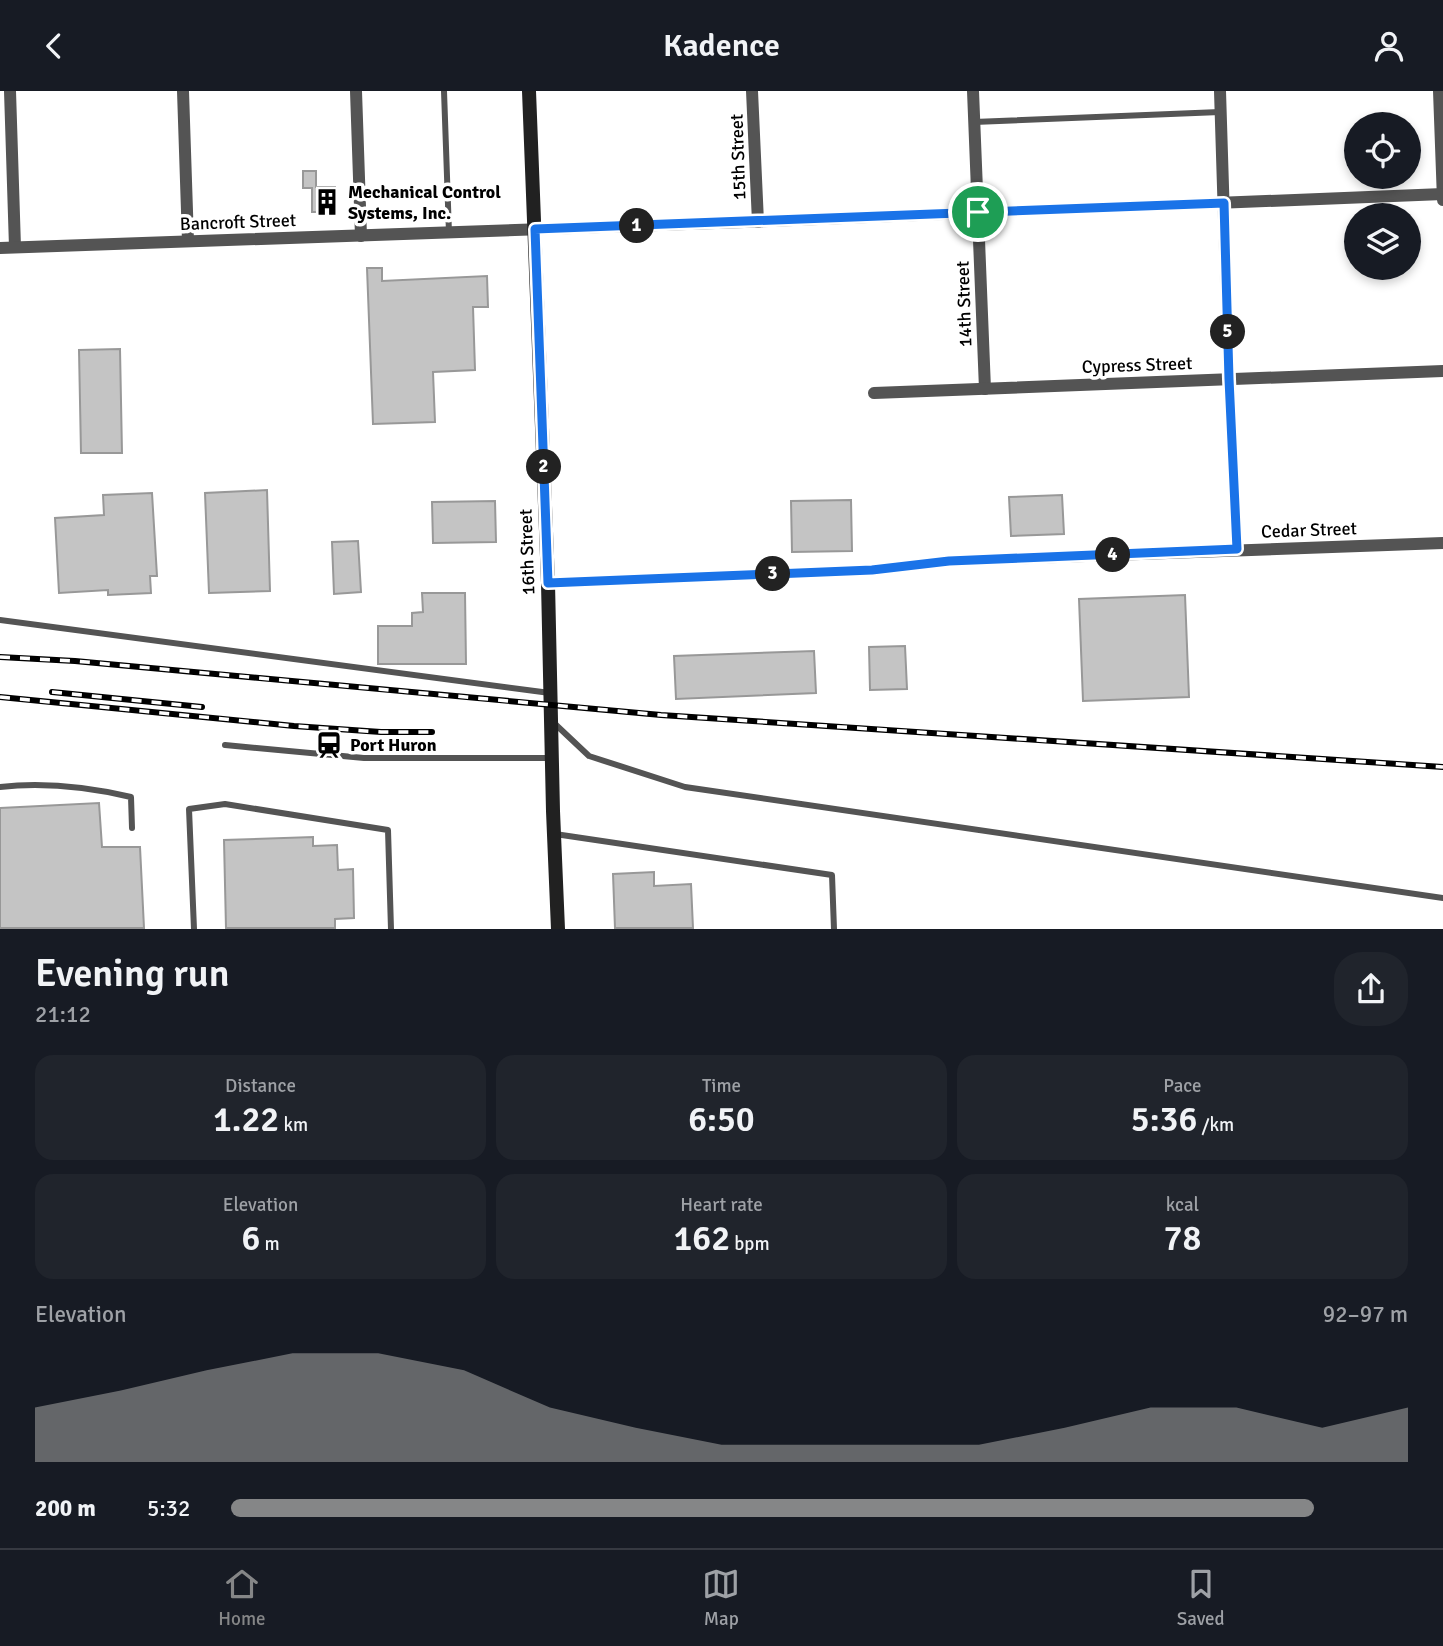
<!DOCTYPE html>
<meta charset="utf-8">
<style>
:root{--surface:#171b24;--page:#20242c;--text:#f1f3f6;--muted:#9ea1a6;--line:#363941;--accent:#858687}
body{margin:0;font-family:Signika,sans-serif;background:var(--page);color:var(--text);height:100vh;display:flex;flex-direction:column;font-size:26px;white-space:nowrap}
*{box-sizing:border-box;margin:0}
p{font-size:23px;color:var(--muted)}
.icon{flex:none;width:38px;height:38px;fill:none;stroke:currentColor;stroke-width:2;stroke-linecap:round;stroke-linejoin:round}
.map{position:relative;height:838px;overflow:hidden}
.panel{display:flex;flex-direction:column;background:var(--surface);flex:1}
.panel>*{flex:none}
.fabs{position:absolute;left:1344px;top:21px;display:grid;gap:14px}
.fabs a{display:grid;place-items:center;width:77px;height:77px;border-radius:50%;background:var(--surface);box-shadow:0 4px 10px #0003;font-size:35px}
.pin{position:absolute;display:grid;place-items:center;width:60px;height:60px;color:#fff;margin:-30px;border:4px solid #fff;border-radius:50%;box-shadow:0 2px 7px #0007}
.km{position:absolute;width:35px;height:35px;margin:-18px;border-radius:50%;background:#222;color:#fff;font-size:19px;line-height:35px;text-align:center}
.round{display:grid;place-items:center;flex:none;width:74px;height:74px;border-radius:28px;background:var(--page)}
.summary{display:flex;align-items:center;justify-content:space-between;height:119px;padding:0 35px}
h1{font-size:38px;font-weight:600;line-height:52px}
.figures{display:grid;grid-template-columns:repeat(3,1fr);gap:10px;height:119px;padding:7px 35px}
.figures div{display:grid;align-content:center;border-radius:18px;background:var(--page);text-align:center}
.figures b{font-size:35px;font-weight:600}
.figures small{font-size:19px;font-weight:400}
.figures p{font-size:19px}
.chart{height:196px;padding:14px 35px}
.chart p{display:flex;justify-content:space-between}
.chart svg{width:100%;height:126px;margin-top:7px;fill:var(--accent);opacity:.7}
ul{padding:0 35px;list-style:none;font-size:23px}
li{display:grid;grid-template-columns:112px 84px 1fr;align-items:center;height:52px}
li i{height:18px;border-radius:9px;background:var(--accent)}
header{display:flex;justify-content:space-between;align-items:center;height:91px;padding:0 35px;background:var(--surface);font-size:32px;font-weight:600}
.tabs{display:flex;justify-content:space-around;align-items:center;height:98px;border-top:2px solid var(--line);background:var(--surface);font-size:19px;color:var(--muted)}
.tabs a{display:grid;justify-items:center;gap:4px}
.tabs .on{color:var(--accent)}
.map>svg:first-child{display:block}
.building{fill:#c4c4c4;stroke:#989898;stroke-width:2}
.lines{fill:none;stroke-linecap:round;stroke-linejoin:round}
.lane{stroke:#545454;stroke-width:6}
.street{stroke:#545454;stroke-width:12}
.secondary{stroke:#212121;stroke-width:14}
.rail-casing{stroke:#000;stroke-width:6}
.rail{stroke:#fff;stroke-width:3.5;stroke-dasharray:10;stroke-linecap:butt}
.route-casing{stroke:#fff;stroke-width:14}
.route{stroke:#1a73e8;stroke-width:9}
.labels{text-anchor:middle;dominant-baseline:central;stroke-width:7;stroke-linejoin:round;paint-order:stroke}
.street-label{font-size:18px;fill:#000;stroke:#fff}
.poi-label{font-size:18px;font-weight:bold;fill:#000;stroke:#fff;text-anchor:start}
</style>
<header><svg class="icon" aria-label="back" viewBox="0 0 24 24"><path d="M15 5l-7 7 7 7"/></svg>Kadence<svg class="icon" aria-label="person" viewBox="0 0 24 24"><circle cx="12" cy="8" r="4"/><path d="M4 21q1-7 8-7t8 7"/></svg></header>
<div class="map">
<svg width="1443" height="838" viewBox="0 0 1443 838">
<rect width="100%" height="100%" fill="#fff"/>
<g class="building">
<path d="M303,80H316V96H335L336,109H333V125H321V121H312V97H303Z"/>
<path d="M367,177H382V190L487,185L488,216H473L475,279L433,281L435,331L373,333Z"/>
<path d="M120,258L122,362H81L79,259Z"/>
<path d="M267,399L270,500L209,502L205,402Z"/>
<path d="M152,402L157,485H150L151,502L108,504V499L59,502L55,427L104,424L103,404Z"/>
<path d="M1062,404L1064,443L1011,445L1009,406Z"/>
<path d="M851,409L852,460L792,461L791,410Z"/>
<path d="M495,410L496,451L433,452L432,411Z"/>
<path d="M358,450L361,501L334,503L332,451Z"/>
<path d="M422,502H465L466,573H378V535H412V522L423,521Z"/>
<path d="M1185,504L1189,606L1083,610L1079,508Z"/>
<path d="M905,555L907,598L870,599L869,556Z"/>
<path d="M814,560L816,602L676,608L674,565Z"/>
<path d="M99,712L102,756H140L144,837H0V717Z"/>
<path d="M313,746V755L337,754L338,779L353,778L354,827L335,828V837H226L224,749Z"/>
<path d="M654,781V795L691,793L693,837H615L613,783Z"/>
</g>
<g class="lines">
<g class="lane">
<path d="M444,0L449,142"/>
<path d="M974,31L1220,21"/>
<path d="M0,529L550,602"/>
<path d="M554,632L589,665L685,696L1443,807"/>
<path d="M225,654L364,667H551"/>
<path d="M0,696C44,691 88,696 131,706L132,737"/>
<path d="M555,743L832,784L834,838"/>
<path d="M194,838L189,718L225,713L388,739L391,838"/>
</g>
<g class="street">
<path d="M10,0L15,156"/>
<path d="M183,0L188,150"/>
<path d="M356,0L361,145"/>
<path d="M752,0L758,131"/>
<path d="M973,0L985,298"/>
<path d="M1220,0L1229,288L1237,458"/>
<path d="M1439,0L1443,109"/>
<path d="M0,157L744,131L1443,103"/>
<path d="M874,302L1443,280"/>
<path d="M548,492L872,479L949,470L1443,452"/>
</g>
<path class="secondary" d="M529,0L548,492L553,720L558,838"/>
<defs>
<g id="rail">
<path d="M0,566L75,570L661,624L1443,676"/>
<path d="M52,601L202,616"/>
<path d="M0,606L294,635L381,641H432"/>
</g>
</defs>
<use href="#rail" class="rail-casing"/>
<use href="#rail" class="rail"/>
</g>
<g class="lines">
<defs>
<path id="route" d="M1224,112L1229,288L1237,458L949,470L872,479L548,492L535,138Z"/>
</defs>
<use href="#route" class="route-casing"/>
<use href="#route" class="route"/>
</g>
<defs>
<symbol id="building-bare" viewBox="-9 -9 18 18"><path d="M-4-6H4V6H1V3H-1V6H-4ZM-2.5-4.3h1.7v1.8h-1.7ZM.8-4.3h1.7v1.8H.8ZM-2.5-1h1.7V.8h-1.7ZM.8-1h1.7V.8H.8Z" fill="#000" stroke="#fff" stroke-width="2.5" paint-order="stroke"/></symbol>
<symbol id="station-bare" viewBox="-9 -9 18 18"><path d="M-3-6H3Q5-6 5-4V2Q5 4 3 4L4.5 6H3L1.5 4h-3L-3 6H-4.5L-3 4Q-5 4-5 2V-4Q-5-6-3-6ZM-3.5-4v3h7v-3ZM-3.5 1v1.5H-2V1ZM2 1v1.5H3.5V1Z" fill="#000" stroke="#fff" stroke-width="2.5" paint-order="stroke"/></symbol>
</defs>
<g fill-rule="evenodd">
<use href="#building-bare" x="308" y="92" width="38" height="38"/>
<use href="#station-bare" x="310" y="635" width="38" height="38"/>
</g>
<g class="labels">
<g class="street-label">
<text transform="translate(738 66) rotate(-92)">15th Street</text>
<text transform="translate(238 131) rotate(-2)">Bancroft Street</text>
<text transform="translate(964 213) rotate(-92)">14th Street</text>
<text transform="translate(1137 274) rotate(-2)">Cypress Street</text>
<text transform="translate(1309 439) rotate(-2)">Cedar Street</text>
<text transform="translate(527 461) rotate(-92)">16th Street</text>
</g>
<g class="poi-label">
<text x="348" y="101">Mechanical Control<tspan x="348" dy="21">Systems, Inc.</tspan></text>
<text x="350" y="654">Port Huron</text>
</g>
</g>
</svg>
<div class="fabs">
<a><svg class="icon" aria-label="locate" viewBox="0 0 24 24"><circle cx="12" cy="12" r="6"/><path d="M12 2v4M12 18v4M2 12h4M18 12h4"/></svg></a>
<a><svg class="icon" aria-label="layers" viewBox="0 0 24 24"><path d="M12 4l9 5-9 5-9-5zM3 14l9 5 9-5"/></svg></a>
</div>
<div class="pin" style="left:978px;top:121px;background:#1e9e55"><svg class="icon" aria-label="arrive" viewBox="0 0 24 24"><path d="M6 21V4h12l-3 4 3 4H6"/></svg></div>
<b class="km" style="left:637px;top:135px">1</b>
<b class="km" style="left:544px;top:376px">2</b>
<b class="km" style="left:773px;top:483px">3</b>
<b class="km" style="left:1113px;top:464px">4</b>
<b class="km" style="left:1228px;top:241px">5</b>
</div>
<section class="panel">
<div class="summary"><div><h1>Evening run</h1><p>21:12</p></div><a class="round"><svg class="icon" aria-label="share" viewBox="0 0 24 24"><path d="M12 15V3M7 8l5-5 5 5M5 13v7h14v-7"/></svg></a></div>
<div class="figures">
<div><p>Distance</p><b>1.22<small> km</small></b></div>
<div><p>Time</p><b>6:50</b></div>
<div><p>Pace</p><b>5:36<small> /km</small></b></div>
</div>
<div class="figures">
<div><p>Elevation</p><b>6<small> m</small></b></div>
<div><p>Heart rate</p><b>162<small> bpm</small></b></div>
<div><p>kcal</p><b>78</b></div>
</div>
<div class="chart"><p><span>Elevation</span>92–97 m</p>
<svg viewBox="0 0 160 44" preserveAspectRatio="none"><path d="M0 44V25L10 19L20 12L30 6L40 6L50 12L60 25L70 32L80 38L90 38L100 38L110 38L120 32L130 25L140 25L150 32L160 25V44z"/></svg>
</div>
<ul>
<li><b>200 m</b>5:32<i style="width:92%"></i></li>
</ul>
</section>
<nav class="tabs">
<a class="on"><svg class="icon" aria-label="home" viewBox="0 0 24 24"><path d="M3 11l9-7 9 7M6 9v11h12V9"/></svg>Home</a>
<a><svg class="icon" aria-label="map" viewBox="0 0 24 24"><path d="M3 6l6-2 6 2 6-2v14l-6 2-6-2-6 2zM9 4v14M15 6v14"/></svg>Map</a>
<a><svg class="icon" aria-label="saved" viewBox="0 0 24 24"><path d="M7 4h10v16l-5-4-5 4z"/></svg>Saved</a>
</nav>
